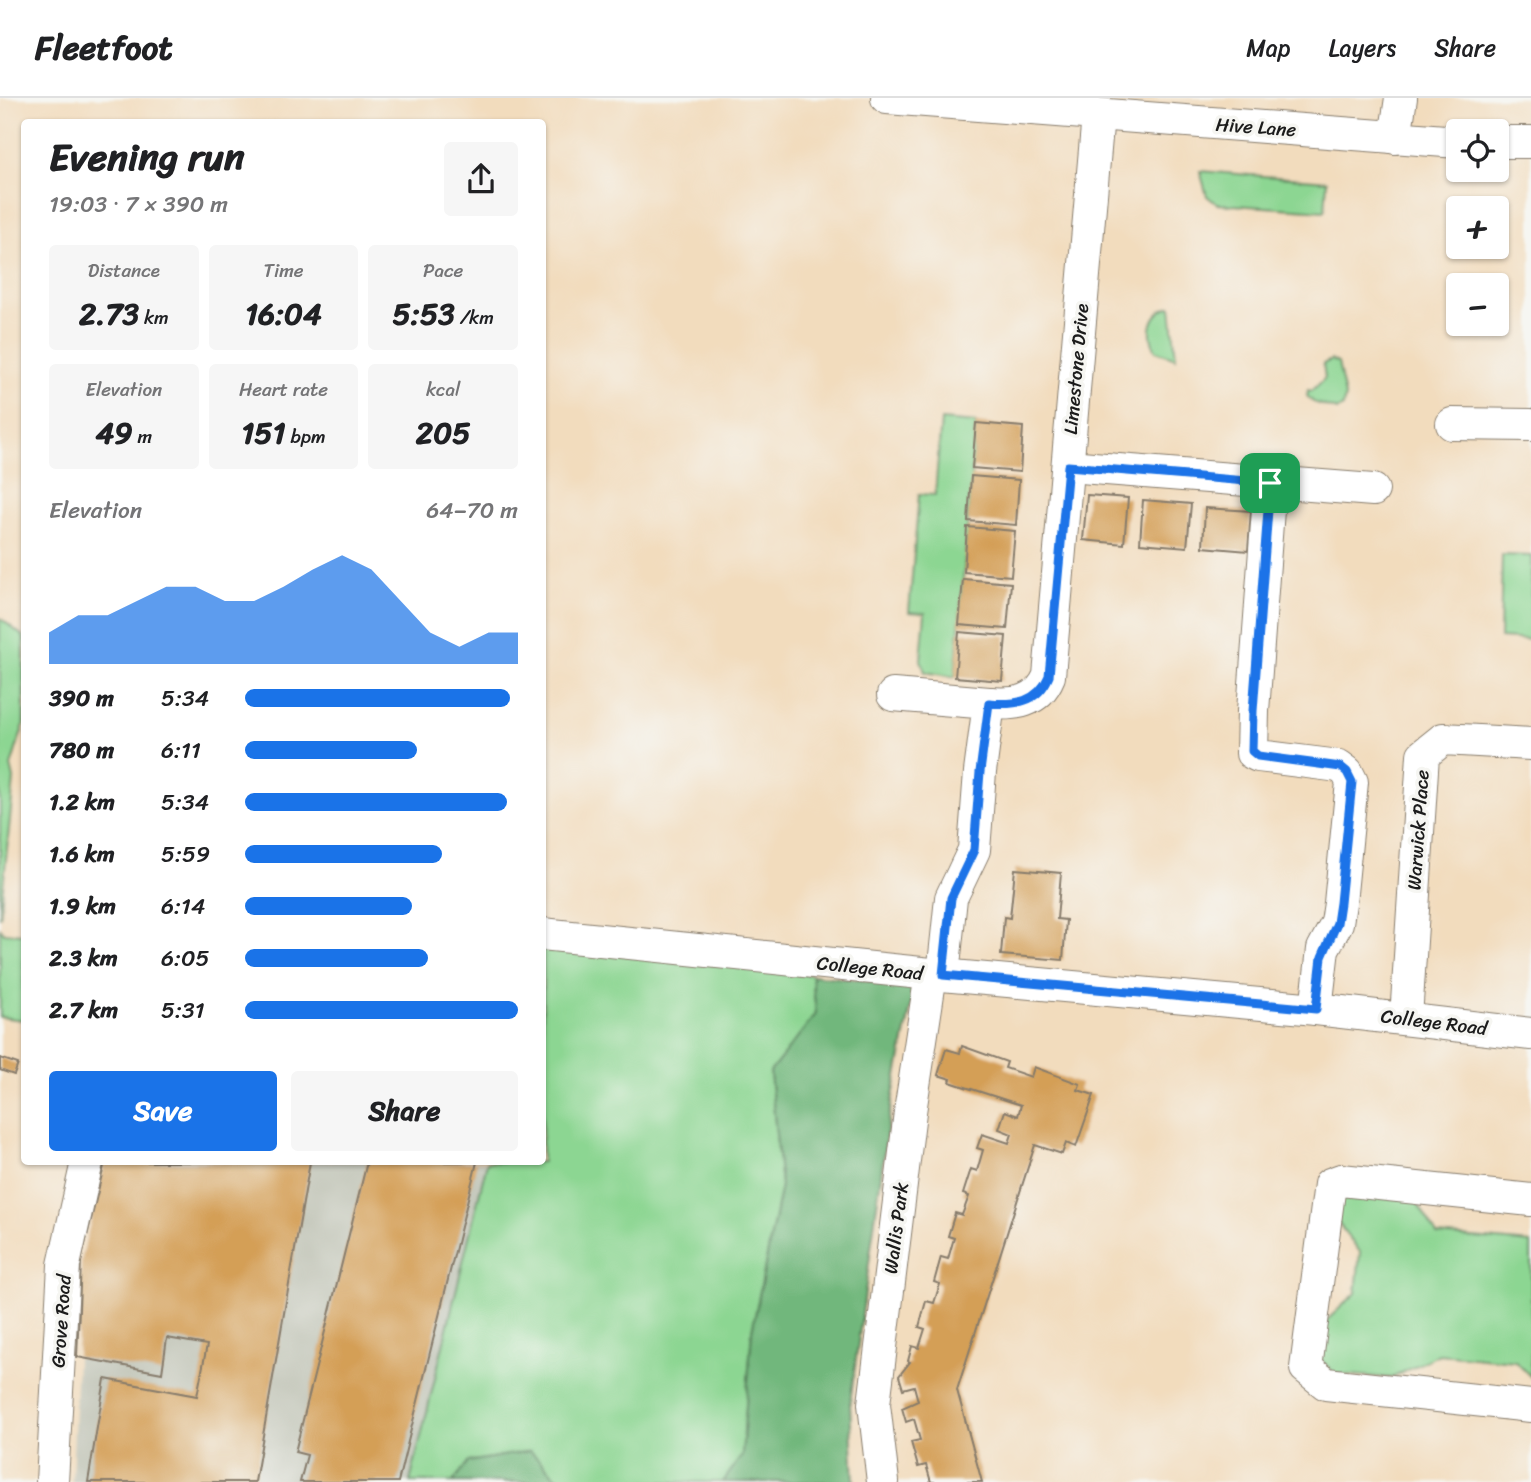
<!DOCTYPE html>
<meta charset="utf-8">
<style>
:root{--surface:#fff;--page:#f6f6f6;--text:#202124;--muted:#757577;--line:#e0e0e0;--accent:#1a73e8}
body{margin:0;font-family:Sriracha,sans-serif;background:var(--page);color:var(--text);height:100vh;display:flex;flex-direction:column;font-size:26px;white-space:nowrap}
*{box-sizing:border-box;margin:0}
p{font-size:23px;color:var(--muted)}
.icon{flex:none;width:38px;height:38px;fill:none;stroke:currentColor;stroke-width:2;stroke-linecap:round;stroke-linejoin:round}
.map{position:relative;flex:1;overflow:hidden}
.drawer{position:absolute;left:21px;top:21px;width:525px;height:1046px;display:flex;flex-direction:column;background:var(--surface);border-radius:7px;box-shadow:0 2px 5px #0004}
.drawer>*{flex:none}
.buttons{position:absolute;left:1446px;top:21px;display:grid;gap:14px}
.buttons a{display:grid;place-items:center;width:63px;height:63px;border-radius:7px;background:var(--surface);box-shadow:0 2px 5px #0004;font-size:35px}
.pin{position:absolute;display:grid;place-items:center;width:60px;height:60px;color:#fff;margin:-30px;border-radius:14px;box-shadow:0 4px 10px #0006}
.round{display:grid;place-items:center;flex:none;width:74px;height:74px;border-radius:7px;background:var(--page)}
.head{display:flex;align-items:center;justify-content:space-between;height:119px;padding:0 28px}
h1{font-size:38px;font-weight:700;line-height:52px}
.stats{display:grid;grid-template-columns:repeat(3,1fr);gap:10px;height:119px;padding:7px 28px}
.stats div{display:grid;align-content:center;border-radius:7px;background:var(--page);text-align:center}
.stats b{font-size:30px;font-weight:700}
.stats small{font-size:19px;font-weight:400}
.stats p{font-size:19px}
.chart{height:196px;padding:14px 28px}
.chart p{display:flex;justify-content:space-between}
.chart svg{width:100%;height:126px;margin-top:7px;fill:var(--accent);opacity:.7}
.cta{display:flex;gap:14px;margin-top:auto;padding:14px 28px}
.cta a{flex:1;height:80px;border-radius:7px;background:var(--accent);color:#fff;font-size:28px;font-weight:700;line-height:80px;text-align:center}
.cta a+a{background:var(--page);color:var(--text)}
ul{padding:0 28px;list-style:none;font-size:23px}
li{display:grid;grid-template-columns:112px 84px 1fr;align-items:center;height:52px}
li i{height:18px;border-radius:9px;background:var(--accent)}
header{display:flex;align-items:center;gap:42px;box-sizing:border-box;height:98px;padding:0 35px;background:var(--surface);border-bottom:2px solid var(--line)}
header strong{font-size:33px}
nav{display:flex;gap:38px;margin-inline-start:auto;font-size:24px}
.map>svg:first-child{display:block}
.industrial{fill:#c3c6b9}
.green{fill:#8cd692;stroke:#547957;stroke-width:2}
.forest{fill:#71b77c;stroke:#466a4c;stroke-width:2}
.building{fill:#d49f57}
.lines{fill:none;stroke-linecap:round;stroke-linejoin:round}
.street-casing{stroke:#877c6c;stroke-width:34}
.street{stroke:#fff;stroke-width:32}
.route-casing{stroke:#fff;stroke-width:14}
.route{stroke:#1a73e8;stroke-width:9}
.labels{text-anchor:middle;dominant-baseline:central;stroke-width:7;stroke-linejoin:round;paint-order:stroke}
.street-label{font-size:19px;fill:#1c1c1c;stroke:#f6f6f2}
</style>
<header>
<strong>Fleetfoot</strong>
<nav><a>Map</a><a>Layers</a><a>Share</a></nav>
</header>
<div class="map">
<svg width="1531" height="1384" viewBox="0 0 1531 1384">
<rect width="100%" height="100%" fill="#f6f6f2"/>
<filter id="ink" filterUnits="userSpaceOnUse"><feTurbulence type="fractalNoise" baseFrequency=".0143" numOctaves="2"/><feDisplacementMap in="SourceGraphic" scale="14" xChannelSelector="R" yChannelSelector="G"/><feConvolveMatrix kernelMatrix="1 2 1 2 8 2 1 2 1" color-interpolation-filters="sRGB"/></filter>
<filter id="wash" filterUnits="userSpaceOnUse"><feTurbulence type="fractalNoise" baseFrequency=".00686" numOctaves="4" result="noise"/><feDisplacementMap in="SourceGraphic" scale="28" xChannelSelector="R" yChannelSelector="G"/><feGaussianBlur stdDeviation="1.57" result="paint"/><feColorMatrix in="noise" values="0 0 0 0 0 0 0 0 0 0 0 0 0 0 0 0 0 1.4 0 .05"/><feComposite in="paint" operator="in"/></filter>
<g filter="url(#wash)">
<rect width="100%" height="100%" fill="#f2dcbd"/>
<path class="industrial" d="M105,1064H487L410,1384H72L81,1163Z"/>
<g class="green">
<path d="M1200,73L1327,83L1325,113L1217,106L1207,98Z"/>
<path d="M1171,208L1176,260L1156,253C1146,235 1150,214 1171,208Z"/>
<path d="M1331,262L1338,265L1345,298L1343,309L1337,312L1313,304L1307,298L1308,292L1312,293L1325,280L1323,266Z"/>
<path d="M941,322L976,325L955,579L925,574L921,562L925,515L909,514L919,396L935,397Z"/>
<path d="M1502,457L1531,458V542L1500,540Z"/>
<path d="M0,520L24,539V626L11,668L14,681L0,820Z"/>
<path d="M0,830L4,835L24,836V922L0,919Z"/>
<path d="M543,846L812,877L816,916L770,974L781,1088L752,1233L742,1358L723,1384H562L530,1353L469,1364L453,1384H410L487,1064H542Z"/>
<path d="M1354,1091L1415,1101L1437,1137L1531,1145V1279L1515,1263L1439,1256L1392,1280L1335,1276L1317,1258L1327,1222L1356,1195L1360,1154L1332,1117L1336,1103Z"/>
</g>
<g class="forest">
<path d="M812,877L915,888L889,1018L850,1305L854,1384H723L742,1357L752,1233L781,1088L770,974L816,916Z"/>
<path d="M530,1353L562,1384H453L468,1364Z"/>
</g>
<g id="blocks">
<g class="building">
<path d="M976,325L1023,329L1020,374L972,370Z"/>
<path d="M971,378L1019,382L1016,427L968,423Z"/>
<path d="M1087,397L1128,400L1124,446L1083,442Z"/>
<path d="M1143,402L1191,406L1187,449L1140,445Z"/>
<path d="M1205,410L1251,413L1248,453L1203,449Z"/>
<path d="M967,429L1015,433L1011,478L964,474Z"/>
<path d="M963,481L1011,485L1007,531L959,527Z"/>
<path d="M959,534L1006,538L1002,583L955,579Z"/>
<path d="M1015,771L1061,775L1057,821L1066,822L1063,862L1001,857L1004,819L1010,820Z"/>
<path d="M962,948L1007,964L1005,970L1031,979L1034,969L1080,986L1078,992L1094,997L1076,1049L1066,1045L1062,1056L1035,1047L957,1292L982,1384H931L926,1367L918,1369L911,1344L920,1342L914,1321L906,1324L902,1310L918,1303L914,1288L903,1291L899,1278L910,1264L908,1263L912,1248L919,1250L925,1231L919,1229L926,1203L934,1205L940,1186L934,1184L941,1159L948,1161L954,1140L948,1138L955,1115L962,1117L969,1098L963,1096L971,1071L977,1073L983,1052L977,1050L982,1036L1009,1045L1012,1036L999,1031L1005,1013L1018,1018L1021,1007L950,984L951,981L938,977L946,951L960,955Z"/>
<path d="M0,960L18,966L14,977L0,972Z"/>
<path d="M105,1064H310L255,1384H88L105,1281L197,1298L207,1247L167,1240L162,1275L77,1259L81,1163Z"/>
<path d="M367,1064H477L398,1384H300L307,1357L295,1354Z"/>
</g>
</g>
</g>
<g filter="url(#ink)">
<use href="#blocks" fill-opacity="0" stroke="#877c6c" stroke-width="2"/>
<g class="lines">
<defs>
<g id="street">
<path d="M887,0L1458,44"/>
<path d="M1395,40L1401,0"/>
<path d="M1496,44H1531"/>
<path d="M1452,326L1531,327"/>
<path d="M1068,368L1373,392"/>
<path d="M1270,385L1253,613L1252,655L1258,658L1339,668L1347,674L1352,684L1340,805L1337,825L1323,851L1316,911"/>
<path d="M893,597L989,605L980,674L974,752L951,800L943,877"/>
<path d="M989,605C1015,607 1038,605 1049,578L1098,17"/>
<path d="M542,836L931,876L1316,911L1531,936"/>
<path d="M1406,920L1423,657L1443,641L1531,646"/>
<path d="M1531,1102L1341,1082L1330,1086L1306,1270L1326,1286L1531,1308"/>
<path d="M52,1384L64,1167L87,1064"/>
<path d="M883,1384L874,1306L910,1014L931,876"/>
</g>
</defs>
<use href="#street" class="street-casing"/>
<use href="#street" class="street"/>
</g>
</g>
<g class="lines" filter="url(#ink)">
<defs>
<path id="route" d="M1068,368L1270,385L1253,613L1252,653L1258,658L1341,669L1347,674L1352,684L1340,805L1337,825L1322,859L1316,911L943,877L951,800L974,752L980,674L989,605C1015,607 1038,605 1049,578Z"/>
</defs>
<use href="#route" class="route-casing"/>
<use href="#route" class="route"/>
</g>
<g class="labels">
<g class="street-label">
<text transform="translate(1256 29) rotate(4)">Hive Lane</text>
<text transform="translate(1076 271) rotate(-85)">Limestone Drive</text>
<text transform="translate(1418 732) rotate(-86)">Warwick Place</text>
<text transform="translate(870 870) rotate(6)">College Road</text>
<text transform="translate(1434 924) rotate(7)">College Road</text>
<text transform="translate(896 1130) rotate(-83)">Wallis Park</text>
<text transform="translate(61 1223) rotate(-86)">Grove Road</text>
</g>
</g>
</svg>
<div class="buttons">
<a><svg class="icon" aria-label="locate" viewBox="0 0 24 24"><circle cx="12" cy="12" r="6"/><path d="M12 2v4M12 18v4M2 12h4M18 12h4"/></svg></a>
<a>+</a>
<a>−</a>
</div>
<div class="pin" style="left:1270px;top:385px;background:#1e9e55"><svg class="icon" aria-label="arrive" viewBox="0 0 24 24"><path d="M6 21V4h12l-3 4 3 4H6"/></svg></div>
<section class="drawer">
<div class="head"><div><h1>Evening run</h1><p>19:03 · 7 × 390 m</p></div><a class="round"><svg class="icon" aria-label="share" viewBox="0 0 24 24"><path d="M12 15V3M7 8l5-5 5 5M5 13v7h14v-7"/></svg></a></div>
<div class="stats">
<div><p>Distance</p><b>2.73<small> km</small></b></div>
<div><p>Time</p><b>16:04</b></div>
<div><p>Pace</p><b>5:53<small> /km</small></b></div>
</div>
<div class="stats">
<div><p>Elevation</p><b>49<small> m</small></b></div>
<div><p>Heart rate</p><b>151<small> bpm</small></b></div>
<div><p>kcal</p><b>205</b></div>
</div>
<div class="chart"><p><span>Elevation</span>64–70 m</p>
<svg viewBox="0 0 160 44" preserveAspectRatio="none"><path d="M0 44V33L10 27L20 27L30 22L40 17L50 17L60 22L70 22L80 17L90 11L100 6L110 11L120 22L130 33L140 38L150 33L160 33V44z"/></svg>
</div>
<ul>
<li><b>390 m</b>5:34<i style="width:97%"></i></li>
<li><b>780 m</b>6:11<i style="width:63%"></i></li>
<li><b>1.2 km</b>5:34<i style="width:96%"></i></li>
<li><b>1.6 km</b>5:59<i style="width:72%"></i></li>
<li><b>1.9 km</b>6:14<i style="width:61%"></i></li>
<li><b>2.3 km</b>6:05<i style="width:67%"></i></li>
<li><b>2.7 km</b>5:31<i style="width:100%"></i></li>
</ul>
<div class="cta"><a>Save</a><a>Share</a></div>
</section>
</div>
